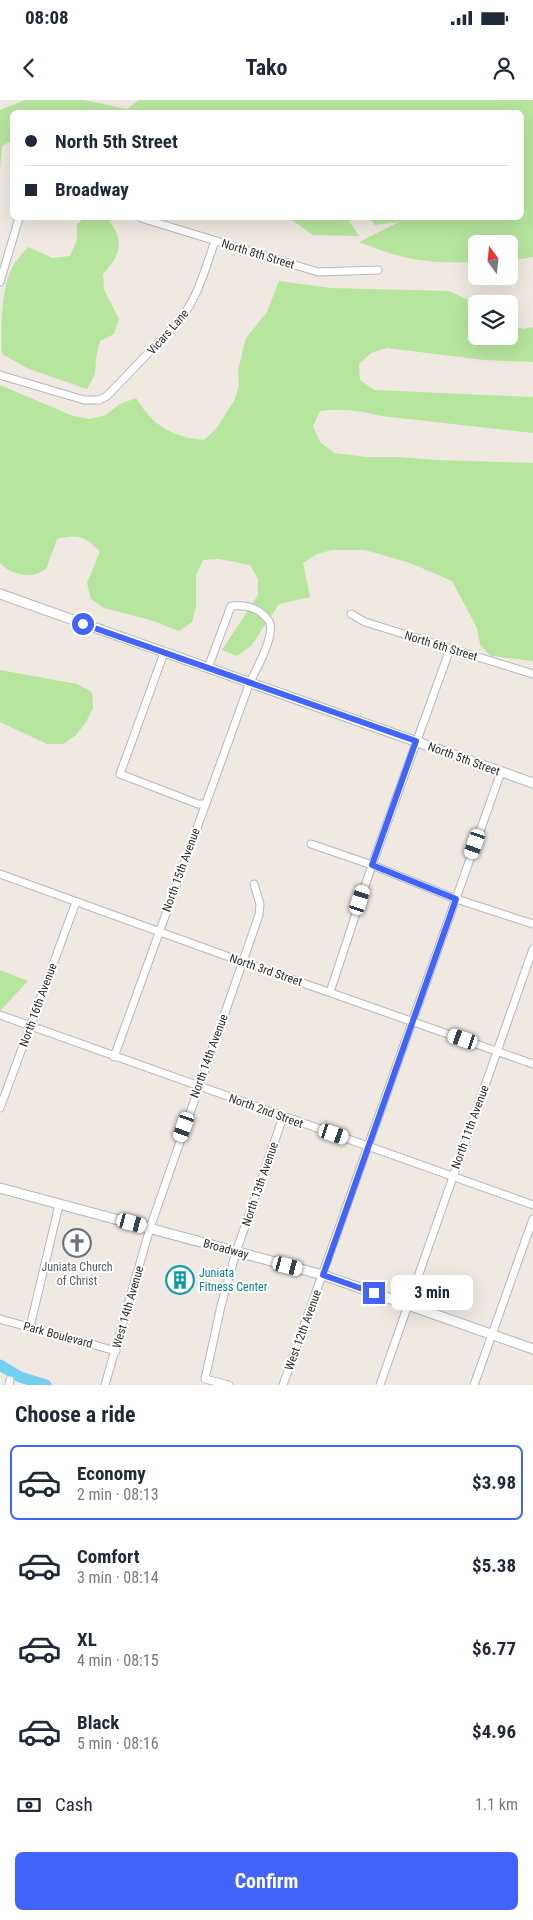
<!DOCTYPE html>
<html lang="en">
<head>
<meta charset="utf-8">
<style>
  body { margin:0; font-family:"Roboto Condensed",sans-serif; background:#f2f2f3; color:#1f2937; height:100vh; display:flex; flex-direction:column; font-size:19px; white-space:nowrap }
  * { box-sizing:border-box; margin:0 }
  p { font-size:16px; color:#747a83 }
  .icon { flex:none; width:28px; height:28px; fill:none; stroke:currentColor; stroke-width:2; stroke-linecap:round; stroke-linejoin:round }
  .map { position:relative; height:1285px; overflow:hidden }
  .details { display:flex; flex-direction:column; background:#fff; flex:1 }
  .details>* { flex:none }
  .guide { position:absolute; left:10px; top:10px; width:514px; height:110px; border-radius:8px; box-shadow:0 5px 20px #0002; display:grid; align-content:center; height:110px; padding:0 15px; background:#fff }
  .needle { width:32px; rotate:345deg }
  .controls { position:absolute; left:468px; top:135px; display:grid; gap:10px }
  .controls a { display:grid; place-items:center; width:50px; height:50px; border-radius:8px; background:#fff; box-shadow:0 5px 20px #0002; font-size:25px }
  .end { position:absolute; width:22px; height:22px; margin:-11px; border:6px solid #4264fb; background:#fff; box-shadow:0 0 0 2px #fff }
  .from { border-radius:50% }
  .bubble { position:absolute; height:35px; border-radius:8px; background:#fff; box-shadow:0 5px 20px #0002; font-size:16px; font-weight:700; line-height:35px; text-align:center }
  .car { position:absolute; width:15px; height:30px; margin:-15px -8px; border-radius:6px; box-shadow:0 0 4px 1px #0007; background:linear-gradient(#fff 24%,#345 0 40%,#fff 0 76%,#345 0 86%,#fff 0) }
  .guide b { display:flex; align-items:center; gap:18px; height:48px; font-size:19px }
  .guide b+b { border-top:1px solid #e0e1e3 }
  .guide i { width:12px; height:12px; background:#1f2937 }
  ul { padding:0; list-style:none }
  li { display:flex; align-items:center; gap:15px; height:75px; margin:0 10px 8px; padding:0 5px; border:2px solid transparent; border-radius:8px }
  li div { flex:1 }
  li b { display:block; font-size:19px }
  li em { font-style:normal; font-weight:700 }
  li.on { border-color:#4264fb }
  li>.icon { width:45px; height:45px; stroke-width:1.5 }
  h2 { padding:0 15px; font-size:22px; line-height:60px }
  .pay { display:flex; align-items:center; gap:12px; height:55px; padding:0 15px; font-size:19px }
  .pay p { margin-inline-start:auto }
  .button { display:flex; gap:10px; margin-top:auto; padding:10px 15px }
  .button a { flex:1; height:58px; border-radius:8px; background:#4264fb; color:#fff; font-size:20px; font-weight:700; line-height:58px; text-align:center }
  .status { display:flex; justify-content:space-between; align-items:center; height:35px; padding:0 25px; background:#fff; direction:ltr }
  .status svg { height:14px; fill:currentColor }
  header { display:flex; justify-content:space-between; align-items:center; height:65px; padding:0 15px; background:#fff; font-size:22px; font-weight:700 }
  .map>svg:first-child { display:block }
  .green { fill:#b6e59e }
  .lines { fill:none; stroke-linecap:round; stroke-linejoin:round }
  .river { stroke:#75cff0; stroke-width:11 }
  .minor-casing { stroke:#b4b7c1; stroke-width:9 }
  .tertiary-casing { stroke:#b4b7c1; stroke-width:11 }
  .minor { stroke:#fff; stroke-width:7 }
  .tertiary { stroke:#fff; stroke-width:9 }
  .route { stroke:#4264fb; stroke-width:6 }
  .labels { text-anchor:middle; stroke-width:4; stroke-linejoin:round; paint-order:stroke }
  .street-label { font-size:12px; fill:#2e2e2e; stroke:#fff }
  .worship-label { font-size:12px; fill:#5b616d; stroke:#fff }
  .culture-label { font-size:12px; fill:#0d838f; stroke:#fff; text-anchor:start }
</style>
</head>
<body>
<div class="status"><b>08:08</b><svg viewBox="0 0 49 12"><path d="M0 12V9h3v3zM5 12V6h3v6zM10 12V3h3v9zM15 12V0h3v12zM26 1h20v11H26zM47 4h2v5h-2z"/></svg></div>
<header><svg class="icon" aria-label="back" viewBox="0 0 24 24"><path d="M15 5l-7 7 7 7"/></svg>Tako<svg class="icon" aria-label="person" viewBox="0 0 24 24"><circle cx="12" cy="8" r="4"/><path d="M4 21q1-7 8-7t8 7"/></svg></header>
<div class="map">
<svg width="533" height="1285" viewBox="0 0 533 1285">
  <rect width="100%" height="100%" fill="#efe9e1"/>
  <g class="green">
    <path d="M 25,0 L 84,0 L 127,9 L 139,0 L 533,0 L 533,157 L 509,161 L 509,144 L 476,144 L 476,162 C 429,164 403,160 359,142 L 399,122 L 375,125 L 369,118 L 521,118 L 521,12 L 12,12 L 12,42 L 7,43 L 2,46 L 0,70 L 0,10 Z"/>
    <path d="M 85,118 L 107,118 C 125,141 122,153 103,174 L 104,190 L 119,219 L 114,234 L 100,241 L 96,258 L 95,274 L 87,289 L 29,269 L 2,254 C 0,236 2,190 10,172 C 14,162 21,155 28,147 L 53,158 L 70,156 L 77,140 L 77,124 Z"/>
    <polygon points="289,118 347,118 359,136 313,135"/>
    <path d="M 279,181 L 331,188 L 449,191 L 477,204 L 476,236 L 509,236 L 509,225 L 523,229 L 533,227 L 533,262 L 484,260 L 387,248 L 371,253 L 359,264 L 360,280 L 374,290 L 533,297 L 533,333 L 382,316 C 362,311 341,308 320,311 L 313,326 L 320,342 L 334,353 L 367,357 L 401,357 L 435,360 L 533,363 L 533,561 L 491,556 L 480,545 L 477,528 L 452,481 L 410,463 L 365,450 L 332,450 L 317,454 L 303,463 L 310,497 L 279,504 L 251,546 L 237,556 L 222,550 L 258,495 L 258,479 L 250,465 L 219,459 L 203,460 L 196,475 L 196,507 L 192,522 L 179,531 L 150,520 L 104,508 L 91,499 L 87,483 L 100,452 C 85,436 78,434 57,439 L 46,469 C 42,471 36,475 31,475 C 21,476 6,471 0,463 L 0,285 L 73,316 L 90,319 L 106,315 L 120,304 L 136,298 C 153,326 172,337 204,340 L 216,329 L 234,301 L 239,286 L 238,270 L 246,238 L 267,212 Z"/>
    <polygon points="0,570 77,584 92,592 93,608 86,622 76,635 63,644 47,644 0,622"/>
    <polygon points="0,870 28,881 0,911"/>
  </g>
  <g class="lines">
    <polyline class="river" points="0,1265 20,1277 46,1285"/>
    <defs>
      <g id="minor">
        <polyline points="141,118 318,172 378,170"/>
        <polyline points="0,182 19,118"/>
        <path d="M 0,275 L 84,300 L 99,300 L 107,296 L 179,221 C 198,198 205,169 215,141"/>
        <polyline points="351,514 365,522 533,574"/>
        <polyline points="164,553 120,674 198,704 205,704"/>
        <polyline points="311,744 372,765 456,799 533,824"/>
        <polyline points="0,774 243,862 533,964"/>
        <polyline points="330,892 372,765 450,549"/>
        <polyline points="0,915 533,1105"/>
        <path d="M 114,957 L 250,582 C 256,570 274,538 270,524 C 269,519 264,515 260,512 C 252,506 241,505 231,506 L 208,568"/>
        <polyline points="0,1008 76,802"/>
        <polyline points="0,1219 116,1251"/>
        <polyline points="30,1227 59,1105"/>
        <polyline points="9,1285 10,1280"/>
        <polyline points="105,1285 150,1128 259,815 260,804 254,784"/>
        <polyline points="229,1285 205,1279 221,1206 236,1152 283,1017"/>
        <polyline points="283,1285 501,672"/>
        <polyline points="380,1285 533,849"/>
        <polyline points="474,1285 533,1119"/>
      </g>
      <g id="tertiary">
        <polyline points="0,494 533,683"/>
        <polyline points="0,1088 323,1175 533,1249"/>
      </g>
    </defs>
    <use href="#minor" class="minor-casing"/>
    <use href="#tertiary" class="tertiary-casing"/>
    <use href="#minor" class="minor"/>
    <use href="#tertiary" class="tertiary"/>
  </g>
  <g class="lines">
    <polyline class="route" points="83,524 416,641 372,765 456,799 323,1175 374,1193"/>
  </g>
  <defs>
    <symbol id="church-ring" viewBox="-11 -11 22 22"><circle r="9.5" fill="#fff" stroke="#6b7280" stroke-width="1.5"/><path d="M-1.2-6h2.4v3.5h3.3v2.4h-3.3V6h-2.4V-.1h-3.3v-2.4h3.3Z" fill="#6b7280"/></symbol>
    <symbol id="building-ring" viewBox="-11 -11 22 22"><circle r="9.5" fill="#fff" stroke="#0f9aa8" stroke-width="1.5"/><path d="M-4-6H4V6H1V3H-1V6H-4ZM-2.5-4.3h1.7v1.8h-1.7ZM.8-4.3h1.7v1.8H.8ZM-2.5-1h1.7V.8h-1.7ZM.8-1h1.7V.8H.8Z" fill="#0f9aa8"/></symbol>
  </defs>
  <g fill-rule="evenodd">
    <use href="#church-ring" x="61" y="1127" width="32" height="32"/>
    <use href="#building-ring" x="164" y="1164" width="32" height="32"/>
  </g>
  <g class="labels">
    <g class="street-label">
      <text transform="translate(258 154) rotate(17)" y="4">North 8th Street</text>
      <text transform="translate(168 232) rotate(-49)" y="4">Vicars Lane</text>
      <text transform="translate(441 546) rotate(17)" y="4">North 6th Street</text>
      <text transform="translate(464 659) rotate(20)" y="4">North 5th Street</text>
      <text transform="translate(181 770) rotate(-70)" y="4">North 15th Avenue</text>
      <text transform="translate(266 870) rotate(19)" y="4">North 3rd Street</text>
      <text transform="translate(38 905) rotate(-70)" y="4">North 16th Avenue</text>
      <text transform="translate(209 956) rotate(-70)" y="4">North 14th Avenue</text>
      <text transform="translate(266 1011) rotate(20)" y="4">North 2nd Street</text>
      <text transform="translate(470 1027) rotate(-70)" y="4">North 11th Avenue</text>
      <text transform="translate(260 1084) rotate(-71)" y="4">North 13th Avenue</text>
      <text transform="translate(226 1149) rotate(15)" y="4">Broadway</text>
      <text transform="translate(128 1207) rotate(-74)" y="4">West 14th Avenue</text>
      <text transform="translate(303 1230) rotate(-70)" y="4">West 12th Avenue</text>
      <text transform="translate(58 1235) rotate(15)" y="4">Park Boulevard</text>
    </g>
    <g class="worship-label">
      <text x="77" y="1171">Juniata Church<tspan x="77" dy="14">of Christ</tspan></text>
    </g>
    <g class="culture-label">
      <text x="199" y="1177">Juniata<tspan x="199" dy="14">Fitness Center</tspan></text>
    </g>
  </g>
</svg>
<div class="controls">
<a><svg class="needle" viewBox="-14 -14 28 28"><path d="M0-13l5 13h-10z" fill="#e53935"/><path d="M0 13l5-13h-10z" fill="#747a83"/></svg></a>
<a><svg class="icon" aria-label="layers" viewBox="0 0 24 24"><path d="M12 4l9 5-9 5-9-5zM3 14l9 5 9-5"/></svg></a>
</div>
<i class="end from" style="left:83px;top:524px"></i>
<i class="end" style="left:374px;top:1193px"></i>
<div class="bubble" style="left:391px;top:1175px;width:82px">3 min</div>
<i class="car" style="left:475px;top:744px;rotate:199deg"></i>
<i class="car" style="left:360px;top:800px;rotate:18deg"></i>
<i class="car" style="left:463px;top:939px;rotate:289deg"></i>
<i class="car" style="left:184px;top:1027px;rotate:199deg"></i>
<i class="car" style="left:334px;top:1034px;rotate:109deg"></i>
<i class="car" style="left:132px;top:1123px;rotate:105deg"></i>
<i class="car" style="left:288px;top:1166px;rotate:105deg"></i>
<div class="guide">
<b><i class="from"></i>North 5th Street</b>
<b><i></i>Broadway</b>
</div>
</div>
<section class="details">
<h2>Choose a ride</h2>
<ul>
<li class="on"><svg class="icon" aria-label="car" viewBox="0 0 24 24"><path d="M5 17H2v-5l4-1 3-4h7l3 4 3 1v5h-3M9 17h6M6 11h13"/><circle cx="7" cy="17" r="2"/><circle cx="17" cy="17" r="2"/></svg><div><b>Economy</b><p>2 min · 08:13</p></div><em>$3.98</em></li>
<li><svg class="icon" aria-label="car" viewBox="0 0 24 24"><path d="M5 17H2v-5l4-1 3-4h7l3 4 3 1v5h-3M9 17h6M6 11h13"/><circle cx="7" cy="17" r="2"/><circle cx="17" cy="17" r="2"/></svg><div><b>Comfort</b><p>3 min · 08:14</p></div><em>$5.38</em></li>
<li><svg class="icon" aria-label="car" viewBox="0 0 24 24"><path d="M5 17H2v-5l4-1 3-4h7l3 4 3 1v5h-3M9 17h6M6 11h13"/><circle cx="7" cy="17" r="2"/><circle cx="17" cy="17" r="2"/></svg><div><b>XL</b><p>4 min · 08:15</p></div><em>$6.77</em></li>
<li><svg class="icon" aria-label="car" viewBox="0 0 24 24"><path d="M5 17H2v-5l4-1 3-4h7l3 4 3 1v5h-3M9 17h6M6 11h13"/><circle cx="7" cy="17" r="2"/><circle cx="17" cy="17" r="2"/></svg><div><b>Black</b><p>5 min · 08:16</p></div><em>$4.96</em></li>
</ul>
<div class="pay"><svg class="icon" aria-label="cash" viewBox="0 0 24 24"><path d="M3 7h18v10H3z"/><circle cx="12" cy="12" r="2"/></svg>Cash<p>1.1 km</p></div>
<div class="button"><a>Confirm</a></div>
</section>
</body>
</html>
